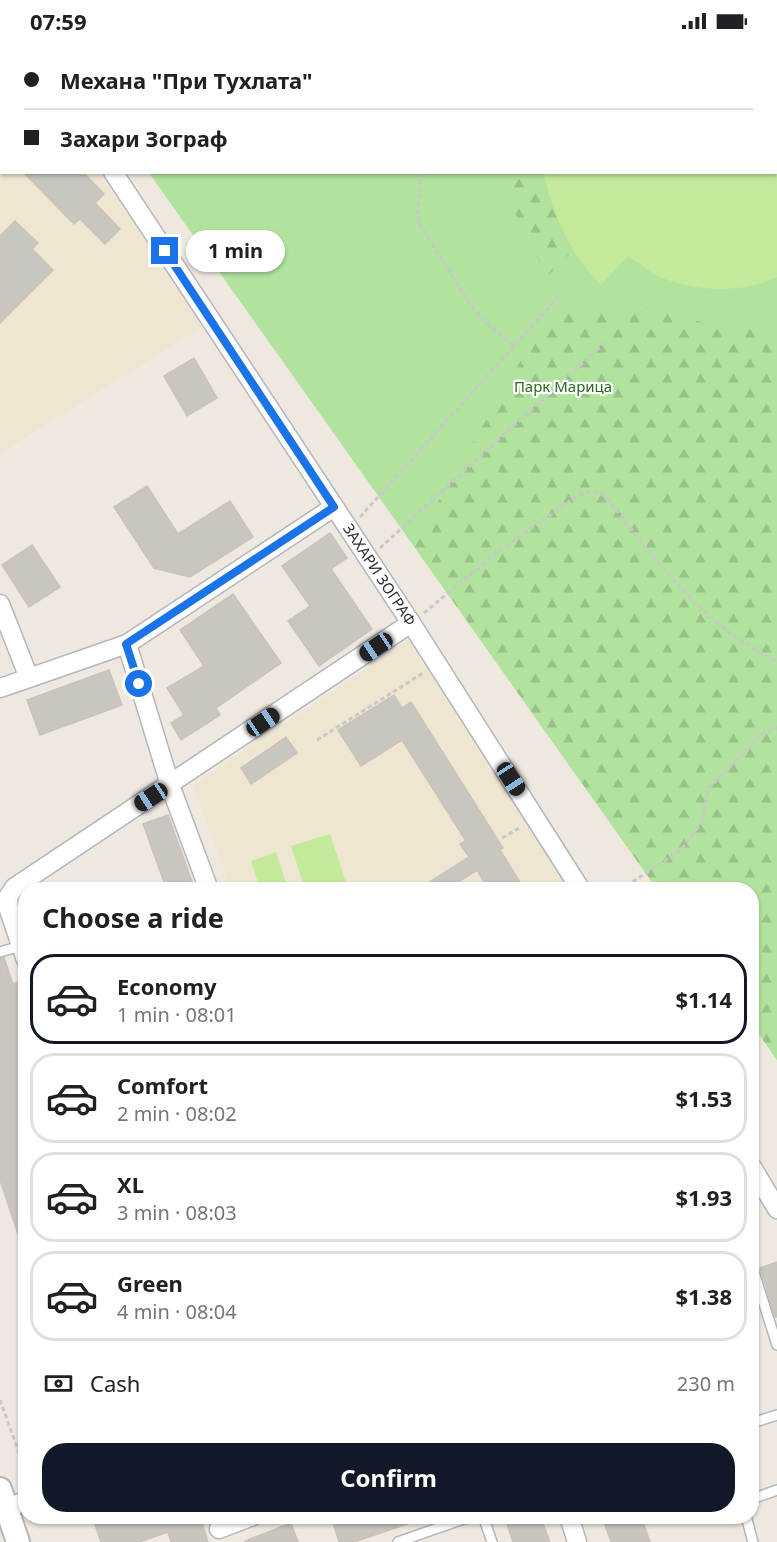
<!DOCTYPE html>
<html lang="en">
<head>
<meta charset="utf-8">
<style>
  body { margin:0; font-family:"Noto Sans",sans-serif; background:#f6f6f6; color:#202124; height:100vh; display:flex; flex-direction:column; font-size:22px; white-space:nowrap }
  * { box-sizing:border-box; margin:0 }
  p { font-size:20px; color:#757577 }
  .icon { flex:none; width:33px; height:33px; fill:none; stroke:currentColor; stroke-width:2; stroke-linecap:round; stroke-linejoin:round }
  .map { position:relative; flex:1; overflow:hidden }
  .drawer { position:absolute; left:18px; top:840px; width:741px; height:642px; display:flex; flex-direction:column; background:#fff; border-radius:24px; box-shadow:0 2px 4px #0004 }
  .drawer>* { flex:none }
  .hud { position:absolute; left:0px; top:0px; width:777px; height:132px; box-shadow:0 2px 4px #0004; display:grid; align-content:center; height:132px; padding:0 24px; background:#fff }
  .end { position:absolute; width:27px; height:27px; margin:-14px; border:8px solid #1a73e8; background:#fff; box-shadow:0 0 0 3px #fff }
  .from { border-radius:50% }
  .bubble { position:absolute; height:42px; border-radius:21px; background:#fff; box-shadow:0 2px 4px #0004; font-size:20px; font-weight:700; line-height:42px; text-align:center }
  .car { position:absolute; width:18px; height:36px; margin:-18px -9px; border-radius:8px; box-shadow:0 0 4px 2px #0007; background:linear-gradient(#222 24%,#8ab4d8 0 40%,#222 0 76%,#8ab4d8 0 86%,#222 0) }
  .hud b { display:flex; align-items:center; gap:21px; height:57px; font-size:22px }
  .hud b+b { border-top:2px solid #e0e0e0 }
  .hud i { width:15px; height:15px; background:#202124 }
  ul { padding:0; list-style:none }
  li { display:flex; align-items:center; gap:18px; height:90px; margin:0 12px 9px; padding:0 12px; border:3px solid #e0e0e0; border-radius:24px }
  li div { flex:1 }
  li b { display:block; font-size:22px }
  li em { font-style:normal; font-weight:700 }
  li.selected { border-color:#111827 }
  li>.icon { width:54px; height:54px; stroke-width:1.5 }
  h2 { padding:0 24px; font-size:27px; line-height:72px }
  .pay { display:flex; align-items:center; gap:15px; height:66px; padding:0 24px; font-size:22px }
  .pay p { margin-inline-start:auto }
  .primary-button { display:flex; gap:12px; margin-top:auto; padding:12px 24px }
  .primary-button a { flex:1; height:69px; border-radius:24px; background:#111827; color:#fff; font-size:24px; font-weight:700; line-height:69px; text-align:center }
  .status { display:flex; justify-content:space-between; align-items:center; height:42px; padding:0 30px; background:#fff; direction:ltr }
  .status svg { height:16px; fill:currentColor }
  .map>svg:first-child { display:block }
  .education { fill:#eee6d0 }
  .green { fill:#b1e29e }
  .forest { fill:url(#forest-firs) }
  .pitch { fill:#c3e99a }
  .building { fill:#c9c5bf; stroke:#c9c4b9; stroke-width:1.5 }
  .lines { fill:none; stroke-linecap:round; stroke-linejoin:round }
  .service-casing { stroke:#b3b5bf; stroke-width:12 }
  .minor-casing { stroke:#b3b5bf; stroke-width:21 }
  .tertiary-casing { stroke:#b3b5bf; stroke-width:26 }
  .path { stroke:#c8c8c8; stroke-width:3; stroke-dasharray:4.5 3; stroke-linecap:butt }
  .service { stroke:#fff; stroke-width:9 }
  .minor { stroke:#fff; stroke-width:18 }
  .tertiary { stroke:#fff; stroke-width:22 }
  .route { stroke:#1a73e8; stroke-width:8 }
  .labels { text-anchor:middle; stroke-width:4.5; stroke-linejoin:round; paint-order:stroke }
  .park-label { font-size:15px; fill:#28691d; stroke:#fff }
  .street-label { font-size:15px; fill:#2c2c2c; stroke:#fff }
</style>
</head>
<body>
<div class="status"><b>07:59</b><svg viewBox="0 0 49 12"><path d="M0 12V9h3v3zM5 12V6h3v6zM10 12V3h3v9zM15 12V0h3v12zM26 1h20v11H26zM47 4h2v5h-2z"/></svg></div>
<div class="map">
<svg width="777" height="1500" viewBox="0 0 777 1500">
  <defs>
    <pattern id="forest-firs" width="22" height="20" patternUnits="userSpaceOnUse" patternTransform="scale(1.5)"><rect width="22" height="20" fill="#b1e29e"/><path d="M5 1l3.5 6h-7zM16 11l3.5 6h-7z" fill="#98c288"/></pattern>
  </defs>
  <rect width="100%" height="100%" fill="#eee8df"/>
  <g class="education">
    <polygon points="0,2 2,3 2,130 97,131 205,283 0,411"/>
    <polygon points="411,597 570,847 231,847 193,743"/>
  </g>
  <polygon class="green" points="57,0 777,0 777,1018 752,982 752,848 657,847 149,131 776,130 776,2 58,2"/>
  <g class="forest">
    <path d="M 502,131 L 544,131 C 548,157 561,184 574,208 L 547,234 L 509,159 Z"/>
    <polygon points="642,264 716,284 777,281 777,1018 752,982 752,848 657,847 413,503 524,313 563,272"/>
  </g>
  <g class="pitch">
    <path d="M 572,0 L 777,0 L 777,235 C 743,253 683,250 651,230 C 643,225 636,219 628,214 L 601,243 C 595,236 588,229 582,221 C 564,197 549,160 544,131 L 776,130 L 776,2 L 571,1 Z"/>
    <polygon points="330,792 348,847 305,847 291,804"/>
    <polygon points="276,810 288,847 260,847 251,819"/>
  </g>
  <g class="building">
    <polygon points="23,130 83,130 104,152 95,161 120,187 105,202 80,177 74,182"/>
    <polygon points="15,179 38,201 32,207 53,228 0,281 0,194"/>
    <polygon points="194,316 217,356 187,374 164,334"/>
    <polygon points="147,444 178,492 230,459 253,495 190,535 154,526 114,465"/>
    <polygon points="330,491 347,516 331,527 372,587 319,624 288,579 310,564 282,524"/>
    <polygon points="32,503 60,545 29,565 2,523"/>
    <polygon points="233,552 281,621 216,666 220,673 181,698 171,681 184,673 167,646 204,624 180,588"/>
    <polygon points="109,628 122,663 40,693 27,658"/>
    <polygon points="394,653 402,666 411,660 503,806 500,808 525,848 489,848 477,828 446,848 417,848 469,815 460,802 466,799 402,698 361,724 338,688"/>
    <polygon points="286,695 297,711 251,742 241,726"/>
    <polygon points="168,773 195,848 167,848 143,782"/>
    <polygon points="4,916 13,942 21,939 26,952 18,955 26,976 26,1206 23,1207 0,1138 0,917"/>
    <polygon points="777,1220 777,1275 775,1275 760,1226"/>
    <polygon points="92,1474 200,1474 208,1500 171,1500 168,1490 139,1500 101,1500"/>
    <polygon points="331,1474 422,1474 422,1477 354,1500 339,1500"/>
    <polygon points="517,1474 540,1474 550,1500 513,1500 506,1479"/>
    <polygon points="602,1474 641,1474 650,1500 611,1500"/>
    <polygon points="291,1481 298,1500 245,1500 245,1499"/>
  </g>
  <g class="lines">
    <defs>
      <g id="service">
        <polyline points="0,910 21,904"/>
        <polyline points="752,1224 777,1303"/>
        <polyline points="752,1381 777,1373"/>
        <polyline points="752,1457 777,1448"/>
        <polyline points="483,1474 492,1500"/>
        <polyline points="746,1474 753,1500"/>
        <polyline points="398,1500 472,1474"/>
      </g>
      <g id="minor">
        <polyline points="27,0 28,2"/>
        <path id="s1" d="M 113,130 L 411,581 L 581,848"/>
        <polyline points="0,562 29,636"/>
        <polyline points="127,602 170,743 209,848"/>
        <polyline points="0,646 127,602 334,465"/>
        <polyline points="26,918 9,868 8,855 15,845 411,581"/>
        <polyline points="752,1125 777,1167"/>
        <polyline points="6,1466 26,1459"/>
        <polyline points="569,1474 577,1500"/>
        <polyline points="219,1487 253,1474"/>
      </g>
      <polyline id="tertiary" points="0,1447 18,1500"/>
    </defs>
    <use href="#service" class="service-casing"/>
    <use href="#minor" class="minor-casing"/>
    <use href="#tertiary" class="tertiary-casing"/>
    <g class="path">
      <polyline points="505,2 507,0"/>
      <polyline points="421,130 418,168 419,181 473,267 487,282 514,304"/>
      <polyline points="360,475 559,254"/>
      <polyline points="380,506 607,299"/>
      <path d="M 424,571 L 496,511 L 579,453 L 592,449 L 605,454 C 644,502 682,556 733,593 C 747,603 763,611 777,620"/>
      <polyline points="317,698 423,631"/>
      <polyline points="502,796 521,785"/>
      <polyline points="620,848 681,808 702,780 708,747 762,692 777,686"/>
      <polyline points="0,1358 26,1430"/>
    </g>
    <use href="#service" class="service"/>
    <use href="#minor" class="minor"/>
    <use href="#tertiary" class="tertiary"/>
  </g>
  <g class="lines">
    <polyline class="route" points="139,642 126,602 334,465 165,209"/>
  </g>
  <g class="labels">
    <g class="park-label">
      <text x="563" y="350">Парк Марица</text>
    </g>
    <g class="street-label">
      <text dy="5" stroke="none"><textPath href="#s1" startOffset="483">ЗАХАРИ ЗОГРАФ</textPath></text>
    </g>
  </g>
</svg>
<i class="end from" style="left:139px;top:642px"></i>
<i class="end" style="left:165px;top:209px"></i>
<div class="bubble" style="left:186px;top:188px;width:99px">1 min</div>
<i class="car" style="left:376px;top:605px;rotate:236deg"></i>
<i class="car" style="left:263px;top:680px;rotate:56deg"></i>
<i class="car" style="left:511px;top:737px;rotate:147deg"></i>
<i class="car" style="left:151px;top:755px;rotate:237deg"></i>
<div class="hud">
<b><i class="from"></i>Механа &quot;При Тухлата&quot;</b>
<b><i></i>Захари Зограф</b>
</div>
<section class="drawer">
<h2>Choose a ride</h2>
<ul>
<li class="selected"><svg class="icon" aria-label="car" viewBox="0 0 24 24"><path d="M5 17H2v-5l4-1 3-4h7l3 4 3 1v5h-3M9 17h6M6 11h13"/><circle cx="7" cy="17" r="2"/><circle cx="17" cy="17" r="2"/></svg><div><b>Economy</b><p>1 min · 08:01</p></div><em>$1.14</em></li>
<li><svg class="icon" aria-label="car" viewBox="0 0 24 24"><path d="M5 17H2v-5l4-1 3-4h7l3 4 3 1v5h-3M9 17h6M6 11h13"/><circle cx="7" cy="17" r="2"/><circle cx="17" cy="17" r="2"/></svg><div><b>Comfort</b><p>2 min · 08:02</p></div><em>$1.53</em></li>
<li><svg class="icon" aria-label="car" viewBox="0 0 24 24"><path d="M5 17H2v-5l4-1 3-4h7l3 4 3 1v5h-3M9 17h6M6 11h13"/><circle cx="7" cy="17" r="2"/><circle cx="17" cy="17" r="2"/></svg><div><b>XL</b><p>3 min · 08:03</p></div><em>$1.93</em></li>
<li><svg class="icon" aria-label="car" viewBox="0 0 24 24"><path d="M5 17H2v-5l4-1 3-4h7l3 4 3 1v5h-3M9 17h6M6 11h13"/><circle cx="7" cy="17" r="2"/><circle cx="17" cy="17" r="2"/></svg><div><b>Green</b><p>4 min · 08:04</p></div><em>$1.38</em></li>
</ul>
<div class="pay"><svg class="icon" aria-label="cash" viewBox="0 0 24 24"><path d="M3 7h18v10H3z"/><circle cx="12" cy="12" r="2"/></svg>Cash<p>230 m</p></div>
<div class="primary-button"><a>Confirm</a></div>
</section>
</div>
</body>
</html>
